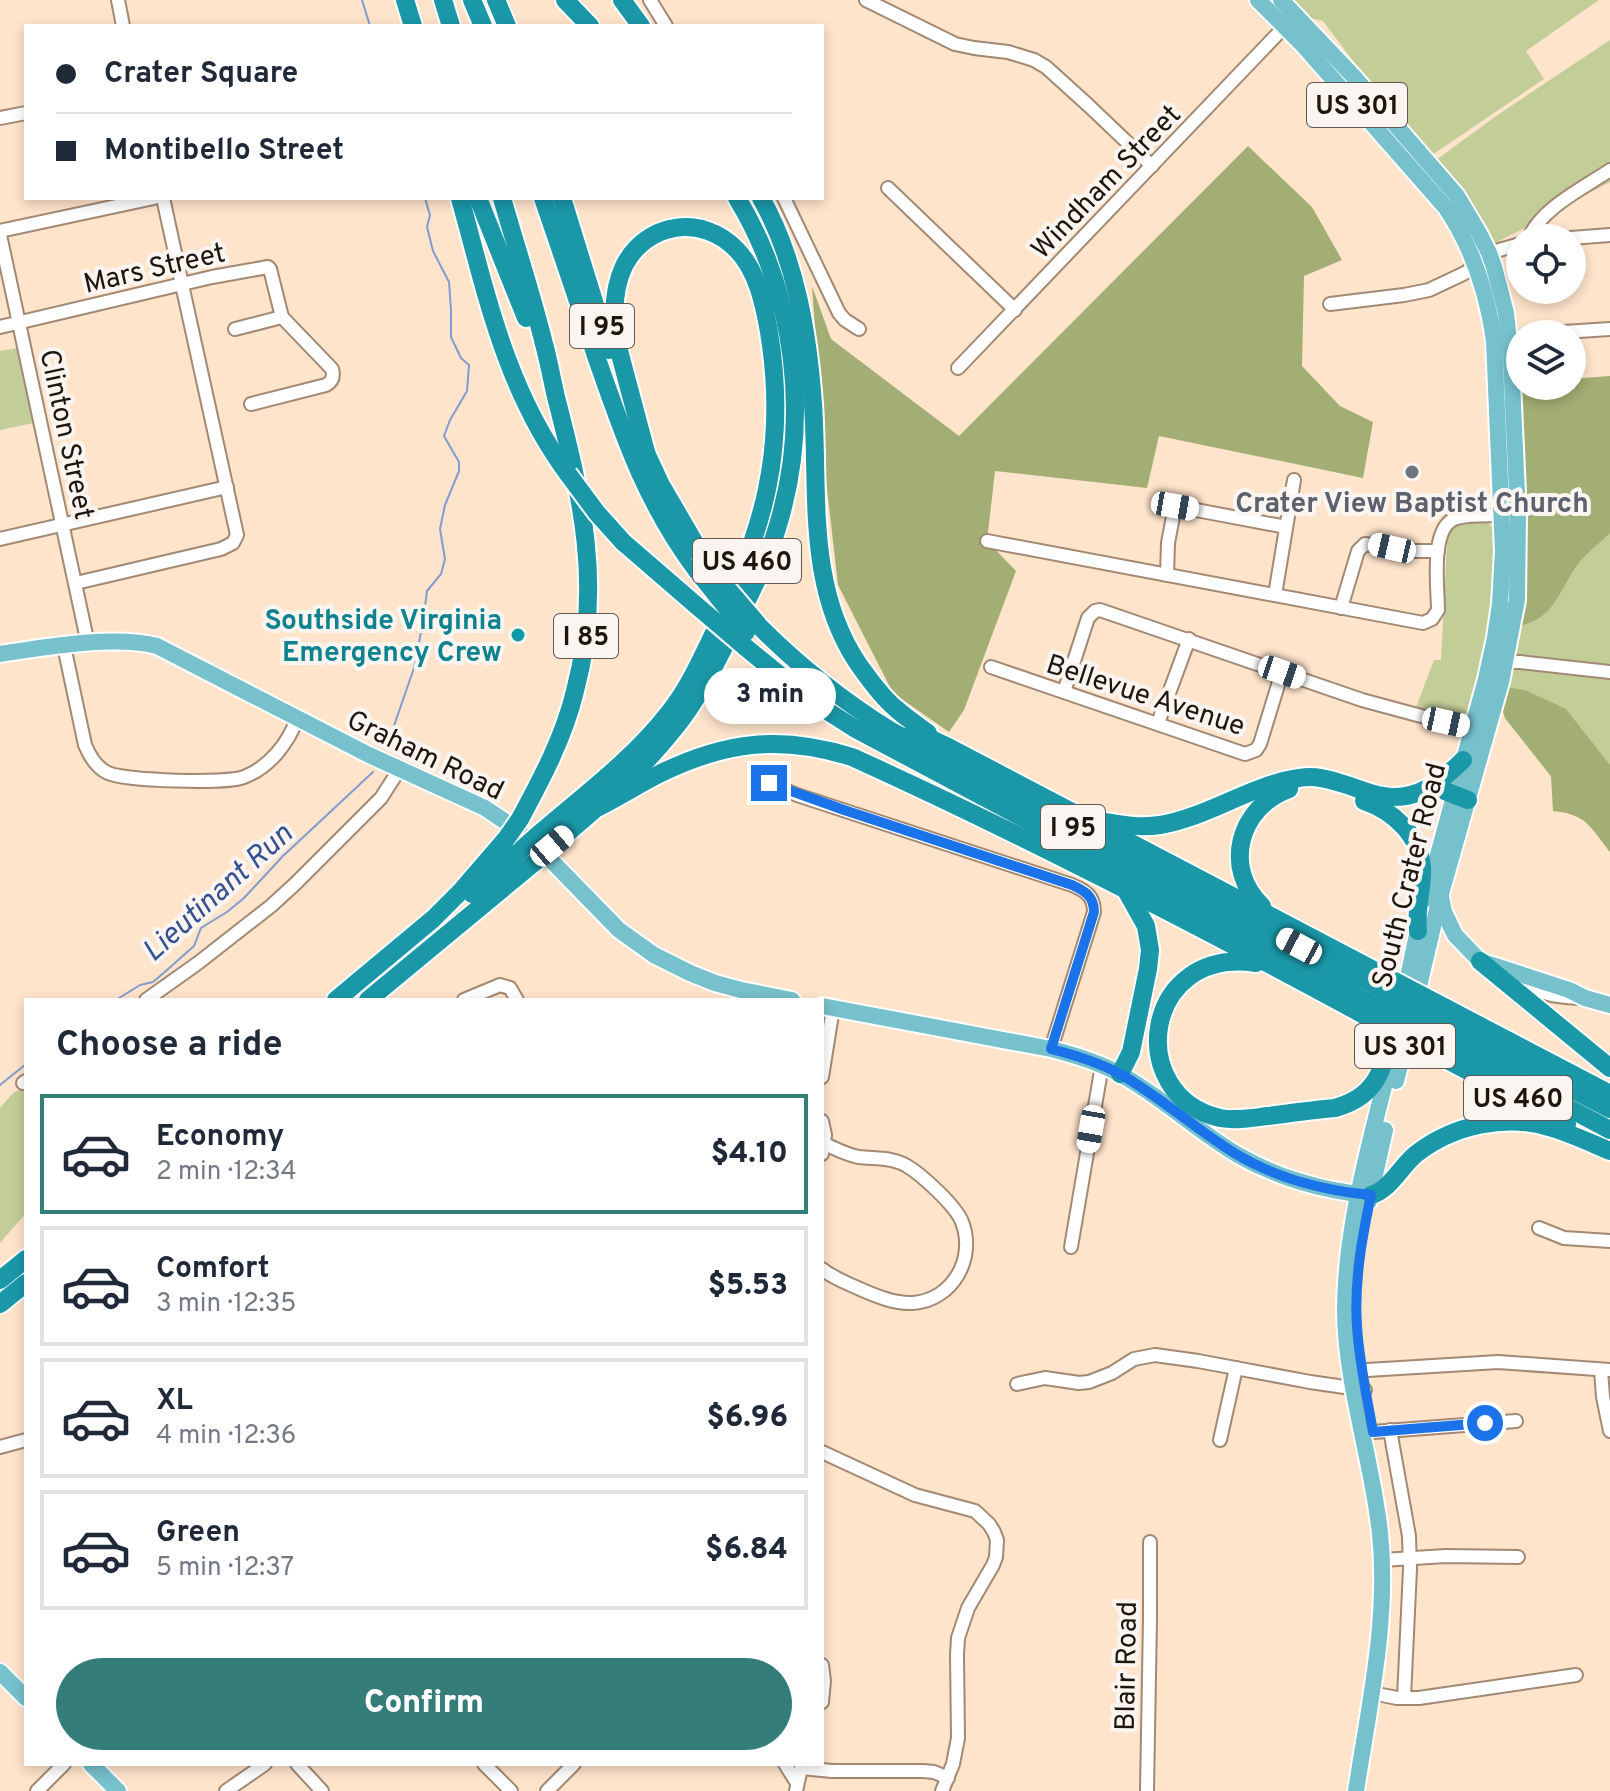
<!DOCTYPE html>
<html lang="en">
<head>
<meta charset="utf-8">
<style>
  body { margin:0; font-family:Overpass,sans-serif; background:#f6f6f7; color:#1f2937; height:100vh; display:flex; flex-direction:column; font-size:30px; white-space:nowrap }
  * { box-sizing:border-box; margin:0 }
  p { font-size:26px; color:#747a83 }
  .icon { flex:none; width:44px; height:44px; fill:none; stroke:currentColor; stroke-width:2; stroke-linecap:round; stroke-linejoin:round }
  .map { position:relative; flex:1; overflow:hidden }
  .sheet { position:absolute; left:24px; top:998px; width:800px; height:768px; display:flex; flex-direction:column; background:#fff; border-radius:0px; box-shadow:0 4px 12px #0003 }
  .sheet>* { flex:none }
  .banner { position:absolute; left:24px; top:24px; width:800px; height:176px; border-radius:0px; box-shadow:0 4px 12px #0003; display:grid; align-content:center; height:176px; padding:0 32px; background:#fff }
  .buttons { position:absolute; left:1506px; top:224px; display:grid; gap:16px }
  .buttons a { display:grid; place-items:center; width:80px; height:80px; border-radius:50%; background:#fff; box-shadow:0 4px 12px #0003; font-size:40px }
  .end { position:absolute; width:36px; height:36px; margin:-18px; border:10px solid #1a73e8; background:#fff; box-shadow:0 0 0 4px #fff }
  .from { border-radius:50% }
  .bubble { position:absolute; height:56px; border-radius:28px; background:#fff; box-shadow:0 4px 12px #0003; font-size:26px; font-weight:800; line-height:56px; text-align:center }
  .car { position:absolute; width:24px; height:48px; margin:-24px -12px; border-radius:10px; box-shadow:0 0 6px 2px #0007; background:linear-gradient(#fff 24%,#345 0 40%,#fff 0 76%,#345 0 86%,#fff 0) }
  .banner b { display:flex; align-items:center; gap:28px; height:76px; font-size:30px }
  .banner b+b { border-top:2px solid #e0e1e3 }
  .banner i { width:20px; height:20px; background:#1f2937 }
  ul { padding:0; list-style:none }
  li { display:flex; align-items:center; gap:24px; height:120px; margin:0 16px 12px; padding:0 16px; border:4px solid #e0e1e3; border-radius:0px }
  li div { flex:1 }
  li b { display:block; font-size:30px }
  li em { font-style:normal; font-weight:800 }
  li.on { border-color:#357d78 }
  li>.icon { width:72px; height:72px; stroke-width:1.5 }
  h2 { padding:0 32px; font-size:36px; line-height:96px }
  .button { display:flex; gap:16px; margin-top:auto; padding:16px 32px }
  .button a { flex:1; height:92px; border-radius:48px; background:#357d78; color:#fff; font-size:32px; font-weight:800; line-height:92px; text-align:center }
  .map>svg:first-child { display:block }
  .green { fill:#c2cd98 }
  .forest { fill:#a2ae73 }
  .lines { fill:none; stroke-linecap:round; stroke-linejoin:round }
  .stream { stroke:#839bcf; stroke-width:2 }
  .minor-casing { stroke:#a28973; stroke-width:16 }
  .major-casing { stroke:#fff; stroke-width:20 }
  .highway-casing { stroke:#fff; stroke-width:22 }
  .minor { stroke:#fff; stroke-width:12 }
  .major { stroke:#76c1cb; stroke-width:16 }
  .highway { stroke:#1a98a8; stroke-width:18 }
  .highway-bridge-casing { stroke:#fff; stroke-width:22; stroke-linecap:butt }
  .highway-bridge { stroke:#1a98a8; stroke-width:18 }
  .route { stroke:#1a73e8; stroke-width:10 }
  .worship-dot { fill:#6b7280; stroke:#fbf5f1; stroke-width:3 }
  .culture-dot { fill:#0f9aa8; stroke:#fbf5f1; stroke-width:3 }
  .labels { text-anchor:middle; stroke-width:8; stroke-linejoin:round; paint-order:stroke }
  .shield { fill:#fbf5f1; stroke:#605851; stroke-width:2 }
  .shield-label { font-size:26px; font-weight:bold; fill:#1e150c }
  .street-label { font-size:28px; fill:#1e150c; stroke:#fbf5f1 }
  .worship-label { font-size:28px; font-weight:bold; fill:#5b616d; stroke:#fbf5f1 }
  .culture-label { font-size:28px; font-weight:bold; fill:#0d838f; stroke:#fbf5f1; text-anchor:end }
  .water-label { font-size:30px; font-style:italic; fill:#355192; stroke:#fbf5f1 }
</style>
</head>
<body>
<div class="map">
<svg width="1610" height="1791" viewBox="0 0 1610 1791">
  <rect width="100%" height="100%" fill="#ffe4cc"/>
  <g class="green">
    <polygon points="1279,0 1599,0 1526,51 1544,79 1432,155 1403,127 1323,21 1296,15"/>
    <polygon points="1610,40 1610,182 1492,245 1456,182 1436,160 1499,114"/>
    <polygon points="17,348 33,423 0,430 0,351"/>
    <path d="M 1610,376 L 1610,852 L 1505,718 C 1509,670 1522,624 1526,577 C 1530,514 1523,449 1520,386 L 1572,386 L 1572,379 Z"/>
    <polygon points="1487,521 1494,529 1493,585 1484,648 1468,712 1460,716 1416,707 1434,660 1441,660 1448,524"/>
    <polygon points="26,1087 26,1213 0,1243 0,1108 13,1093"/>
  </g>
  <g class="forest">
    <polygon points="1248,146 1312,207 1342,260 1304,276 1302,366 1340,406 1373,422 1363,478 1159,436 1147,488 995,471 987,541 1016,571 964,710 949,732 893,693 838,585 826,480 812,286 831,339 959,436"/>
    <path d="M 1610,376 L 1610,533 C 1601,541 1591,550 1582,559 C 1559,586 1559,616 1520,626 L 1526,572 L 1526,517 L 1520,386 L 1572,386 L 1572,379 Z"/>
    <path d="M 1507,687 L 1527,691 L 1566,709 L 1610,765 L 1610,852 C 1591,827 1586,814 1553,811 L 1551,776 L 1505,718 L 1502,709 Z"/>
  </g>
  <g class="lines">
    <g class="stream">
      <polyline points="362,0 370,26"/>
      <polyline points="388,743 414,668 423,622 427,591 441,574 445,559 440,529 445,505 459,471 459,462 444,436 450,420 467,391 469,365 461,358 451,337 451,310 449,282 433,251 427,227 430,215 425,198"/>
      <polyline points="116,1000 140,985 153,982 167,970 194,946 201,928 227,912 244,898 283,856 373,772"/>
      <polyline points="0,1085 26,1064"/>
    </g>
    <defs>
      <g id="minor">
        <polyline points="118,0 123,26"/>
        <polyline points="650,0 666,26"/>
        <polyline points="866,0 955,44 974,48 1008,52 1034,60 1046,67 1088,105 1152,166"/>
        <polyline points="0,118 26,113"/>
        <polyline points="888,188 1015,310"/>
        <polyline points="784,198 839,313 845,320 859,329"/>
        <polyline points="0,231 154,198"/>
        <polyline points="0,235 88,644"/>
        <path d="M 1529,238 C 1540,209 1585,187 1610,170"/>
        <polyline points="1571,238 1610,235"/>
        <polyline points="1330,304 1404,295 1429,290 1465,273 1476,265 1489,253 1520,244"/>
        <polyline points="0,327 212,277 268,267 270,269 282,317"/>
        <path d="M 235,329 L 282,317 L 332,369 C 334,376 333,381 326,385 L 251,404"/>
        <polyline points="1533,334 1610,329"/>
        <polyline points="958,368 1288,23"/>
        <polyline points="0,539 227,487"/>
        <path d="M 987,541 L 1423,623 L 1432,619 L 1438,610 C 1438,588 1429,525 1457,518 C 1472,514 1491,516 1507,515"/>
        <polyline points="1167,575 1168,543 1175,506 1286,527"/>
        <polyline points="76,583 221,549 233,543 237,535 163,198"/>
        <polyline points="1275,595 1294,480"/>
        <polyline points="1341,608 1358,551 1365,544 1413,551 1438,551"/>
        <path d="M 64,646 L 85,745 C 90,757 97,768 108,773 C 126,781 227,784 244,777 C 270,767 288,743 297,719"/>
        <polyline points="1498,662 1520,662 1610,672"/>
        <polyline points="991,667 1245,754 1256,750 1260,744 1282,672"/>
        <polyline points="1064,692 1088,618 1095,611 1100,610 1362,700 1421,716 1481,729"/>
        <polyline points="1158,723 1189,639"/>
        <path d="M 769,783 L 797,795 L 1072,885 C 1086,891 1094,896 1094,912 L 1051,1049"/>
        <path d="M 1527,977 C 1533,996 1562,997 1580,998"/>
        <polyline points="146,1000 198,963 271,906 295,884 381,798 399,770"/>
        <polyline points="464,1000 500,985 510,988 517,1000"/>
        <polyline points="822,1077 833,1008"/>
        <polyline points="23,1083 26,1081"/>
        <polyline points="822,1121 825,1135 822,1154"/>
        <polyline points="1539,1228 1564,1238 1610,1241"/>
        <polyline points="1071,1247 1102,1065"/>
        <path d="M 822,1269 C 833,1278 847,1283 860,1289 C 876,1296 895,1304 913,1303 C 953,1300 976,1258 962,1222 C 956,1206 922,1175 907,1166 C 893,1157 875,1159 859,1157 C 847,1155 836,1149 825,1144"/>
        <polyline points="1601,1370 1603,1397 1610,1431"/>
        <polyline points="1351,1371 1498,1362 1610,1370"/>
        <polyline points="1017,1384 1045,1378 1079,1383 1089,1382 1112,1373 1134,1359 1155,1355 1198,1361 1310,1382 1365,1390"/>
        <polyline points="1390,1430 1409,1536 1410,1569 1404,1698"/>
        <polyline points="1373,1432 1516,1421"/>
        <polyline points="1220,1440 1236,1368"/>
        <polyline points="0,1447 26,1440"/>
        <polyline points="822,1452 915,1495 975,1511 989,1524 994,1532 997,1540 996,1557 993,1565 968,1608 958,1638 957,1655 958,1738 953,1764 942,1791"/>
        <polyline points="1382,1560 1446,1556 1518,1557"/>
        <polyline points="822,1665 824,1681 822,1702"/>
        <polyline points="1382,1695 1397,1698 1419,1698 1576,1675"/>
        <polyline points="297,1764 322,1791"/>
        <polyline points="484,1764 511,1791"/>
        <polyline points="785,1764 797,1783"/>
        <polyline points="801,1768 832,1771 923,1771 934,1772 948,1778"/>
        <polyline points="37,1791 64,1764"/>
        <polyline points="226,1791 265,1764"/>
        <polyline points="547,1791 574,1764"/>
        <polyline points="796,1791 802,1764"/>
        <polyline points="1147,1791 1150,1618 1150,1542"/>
      </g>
      <g id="major">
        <path d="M 1258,0 L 1303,45 L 1446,208 C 1473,248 1487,292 1494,340 L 1503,551 L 1500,604 L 1495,638 L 1486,679 L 1426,899"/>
        <polyline points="1281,0 1354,77 1457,196 1479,233 1489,253 1494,267 1506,313 1511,360 1518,515 1517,600 1501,682 1440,897 1415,1003"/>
        <path d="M 0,654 C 44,647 115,635 157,646 L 369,755 L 485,808 L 507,823 L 539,848 L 619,930 L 654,955 L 690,973 L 715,983 L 741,990 L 792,1000"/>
        <polyline points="1441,897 1444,912 1455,935 1480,961 1569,990 1585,998 1610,1005"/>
        <polyline points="1404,996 1420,921"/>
        <path d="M 822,1006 L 1051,1049 C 1075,1055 1098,1062 1120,1074 C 1162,1097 1197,1131 1238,1155 C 1276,1177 1323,1191 1368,1195"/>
        <polyline points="1396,1081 1409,1029"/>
        <polyline points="1369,1201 1385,1130"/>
        <polyline points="0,1672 26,1698"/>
        <polyline points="91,1764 118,1791"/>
        <path d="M 1356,1791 C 1369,1706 1389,1619 1380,1533 C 1372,1459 1346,1386 1345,1312 C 1345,1227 1370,1144 1390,1062"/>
      </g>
      <g id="highway">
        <polyline points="405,0 413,26"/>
        <polyline points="443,0 451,26"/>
        <polyline points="472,0 483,26"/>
        <polyline points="496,0 507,26"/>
        <polyline points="565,0 590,26"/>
        <polyline points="622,0 641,26"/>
        <path d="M 460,198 C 487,296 506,390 568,474"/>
        <polyline points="478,198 526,318"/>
        <path d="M 502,198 C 516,247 532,295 544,344 C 549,362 552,380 556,397 C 582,498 603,587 575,691 C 564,737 542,778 520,819"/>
        <path d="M 543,198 C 561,251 579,303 596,356 C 623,434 647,505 698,572"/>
        <polyline points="562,198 609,350"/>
        <path d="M 761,198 C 796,260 808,334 813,404 C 819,494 806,587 859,665 C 870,680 880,695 894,707 C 905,717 917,725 928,733"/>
        <polyline points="641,442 661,485 700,552"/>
        <polyline points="623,542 697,606"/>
        <path d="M 760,627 C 800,667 843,701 891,731 L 1378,987"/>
        <polyline points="744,646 810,700 854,728 1370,1003"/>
        <polyline points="914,731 950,748 1383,975"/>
        <polyline points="1432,786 1468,800"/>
        <path d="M 1364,801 C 1393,811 1420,835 1422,868 C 1423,890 1415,908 1418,931"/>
        <path d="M 599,807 C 619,797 639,784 659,774 C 726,741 781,735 852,757 C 1026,836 1196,924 1364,1015"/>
        <path d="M 1105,822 C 1124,825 1141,828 1160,825 C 1208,817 1251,785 1299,778 C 1316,775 1331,780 1347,785 C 1359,789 1371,794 1383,796 C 1416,802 1441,782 1463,760"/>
        <path d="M 539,834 C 583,796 632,760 668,714 C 687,691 700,662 713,635 C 764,532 788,447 769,332 C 764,303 757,270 736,249 C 702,214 646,222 624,266 C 613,289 613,318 617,343 L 646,452"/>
        <path d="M 552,846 C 595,810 639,773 674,729 C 700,697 717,661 735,625 C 751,592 768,560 778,525 C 811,417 795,294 737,198"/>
        <polyline points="472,894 522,849"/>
        <path d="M 1262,906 C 1222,868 1239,807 1289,789"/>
        <polyline points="1480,961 1610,1068"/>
        <path d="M 1256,963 C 1142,946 1124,1096 1220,1118 C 1236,1121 1252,1118 1268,1116 C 1291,1113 1313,1110 1335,1108 C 1356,1102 1371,1092 1380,1072 C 1386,1057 1382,1056 1395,1043"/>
        <polyline points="336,1000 433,919 462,890 506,839"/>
        <polyline points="368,1000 536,861"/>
        <polyline points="1444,1007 1610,1094"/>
        <polyline points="1437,1019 1610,1109"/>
        <polyline points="1431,1035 1610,1130"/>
        <polyline points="1425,1048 1567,1124"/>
        <polyline points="1120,1074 1131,1052 1148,969 1150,950 1146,926 1127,892"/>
        <path d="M 1371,1195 C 1390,1190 1401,1166 1416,1154 C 1453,1125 1507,1113 1552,1128 C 1572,1134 1591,1143 1610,1151"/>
        <polyline points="0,1280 26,1259"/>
        <polyline points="0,1304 26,1283"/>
      </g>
    </defs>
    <use href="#minor" class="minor-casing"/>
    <use href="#major" class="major-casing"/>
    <use href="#highway" class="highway-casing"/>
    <use href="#minor" class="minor"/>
    <use href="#major" class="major"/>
    <use href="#highway" class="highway"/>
    <defs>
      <g id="highway-bridge">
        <polyline points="568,474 597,513 623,542"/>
        <polyline points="700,552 725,586 760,627"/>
        <polyline points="698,572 746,632"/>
        <polyline points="697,606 744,646"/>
        <polyline points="506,839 520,819"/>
        <polyline points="522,849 539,834"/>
        <polyline points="536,861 552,846"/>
        <polyline points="1383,975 1444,1007"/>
        <polyline points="1378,987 1437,1019"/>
        <polyline points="1370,1003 1431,1035"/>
        <polyline points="1364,1015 1425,1048"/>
      </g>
    </defs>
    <use href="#highway-bridge" class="highway-bridge-casing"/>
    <use href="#highway-bridge" class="highway-bridge"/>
  </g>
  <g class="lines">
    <path class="route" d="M 769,783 L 844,810 L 1072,885 C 1085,891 1094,896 1094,912 L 1051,1049 C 1075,1055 1098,1062 1120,1074 C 1161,1097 1196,1130 1236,1154 C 1276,1178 1325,1191 1371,1195 C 1362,1238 1354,1281 1357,1326 C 1359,1361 1367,1397 1373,1432 L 1485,1423"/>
  </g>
  <circle class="worship-dot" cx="1412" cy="472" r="8"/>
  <circle class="culture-dot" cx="518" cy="635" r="8"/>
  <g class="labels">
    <g class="shield">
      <rect x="1307" y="83" width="100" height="44" rx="6"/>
      <rect x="570" y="304" width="64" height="44" rx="6"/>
      <rect x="693" y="539" width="108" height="44" rx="6"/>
      <rect x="554" y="614" width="64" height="44" rx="6"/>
      <rect x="1041" y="805" width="64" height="44" rx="6"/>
      <rect x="1355" y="1024" width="100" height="44" rx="6"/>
      <rect x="1464" y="1076" width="108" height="44" rx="6"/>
    </g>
    <g class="shield-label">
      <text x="1357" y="114">US 301</text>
      <text x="602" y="335">I 95</text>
      <text x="747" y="570">US 460</text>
      <text x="586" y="645">I 85</text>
      <text x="1073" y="836">I 95</text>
      <text x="1405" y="1055">US 301</text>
      <text x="1518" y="1107">US 460</text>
    </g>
    <g class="street-label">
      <text transform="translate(1105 181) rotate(-46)" y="10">Windham Street</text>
      <text transform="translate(154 267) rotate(-13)" y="10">Mars Street</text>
      <text transform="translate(68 434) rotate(78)" y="10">Clinton Street</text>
      <text transform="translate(1146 694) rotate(18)" y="10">Bellevue Avenue</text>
      <text transform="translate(426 754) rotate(26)" y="10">Graham Road</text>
      <text transform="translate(1408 875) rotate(-76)" y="10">South Crater Road</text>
      <text transform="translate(1125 1666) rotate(-89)" y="10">Blair Road</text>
    </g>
    <g class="worship-label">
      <text x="1412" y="512">Crater View Baptist Church</text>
    </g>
    <g class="culture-label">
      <text x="502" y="629">Southside Virginia<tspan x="502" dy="32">Emergency Crew</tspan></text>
    </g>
    <g class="water-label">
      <text transform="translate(217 892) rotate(-42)" y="10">Lieutinant Run</text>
    </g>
  </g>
</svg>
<div class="buttons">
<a><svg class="icon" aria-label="locate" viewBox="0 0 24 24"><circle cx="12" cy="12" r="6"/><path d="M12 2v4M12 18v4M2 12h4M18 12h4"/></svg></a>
<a><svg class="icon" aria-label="layers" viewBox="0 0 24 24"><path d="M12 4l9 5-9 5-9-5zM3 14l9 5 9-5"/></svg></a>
</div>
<i class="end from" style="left:1485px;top:1423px"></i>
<i class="end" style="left:769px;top:783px"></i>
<div class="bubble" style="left:704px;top:668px;width:132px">3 min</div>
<i class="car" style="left:1175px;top:506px;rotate:100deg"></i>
<i class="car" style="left:1392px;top:548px;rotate:283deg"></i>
<i class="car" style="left:1282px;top:672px;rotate:109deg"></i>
<i class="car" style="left:1446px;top:722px;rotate:102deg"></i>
<i class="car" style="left:552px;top:846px;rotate:50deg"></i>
<i class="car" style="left:1299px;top:946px;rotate:298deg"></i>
<i class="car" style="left:1091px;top:1129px;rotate:190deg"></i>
<div class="banner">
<b><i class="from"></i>Crater Square</b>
<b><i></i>Montibello Street</b>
</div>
<section class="sheet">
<h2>Choose a ride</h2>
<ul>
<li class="on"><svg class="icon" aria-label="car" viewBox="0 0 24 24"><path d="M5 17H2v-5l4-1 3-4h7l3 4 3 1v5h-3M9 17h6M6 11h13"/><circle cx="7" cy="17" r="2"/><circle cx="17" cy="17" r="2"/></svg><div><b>Economy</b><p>2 min · 12:34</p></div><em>$4.10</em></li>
<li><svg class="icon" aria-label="car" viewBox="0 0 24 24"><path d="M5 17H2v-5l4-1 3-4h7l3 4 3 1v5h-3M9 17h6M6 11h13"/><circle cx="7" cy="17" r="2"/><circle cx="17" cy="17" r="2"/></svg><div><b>Comfort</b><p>3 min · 12:35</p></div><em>$5.53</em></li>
<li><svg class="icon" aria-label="car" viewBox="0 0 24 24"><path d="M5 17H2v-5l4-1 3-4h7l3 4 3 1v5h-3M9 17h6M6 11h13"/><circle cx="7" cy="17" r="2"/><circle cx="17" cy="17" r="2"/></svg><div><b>XL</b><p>4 min · 12:36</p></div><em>$6.96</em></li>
<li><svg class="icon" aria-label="car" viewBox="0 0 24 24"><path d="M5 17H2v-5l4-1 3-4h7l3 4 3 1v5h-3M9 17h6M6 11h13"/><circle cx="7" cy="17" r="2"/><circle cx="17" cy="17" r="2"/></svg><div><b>Green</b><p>5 min · 12:37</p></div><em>$6.84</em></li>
</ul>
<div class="button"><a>Confirm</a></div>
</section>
</div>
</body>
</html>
